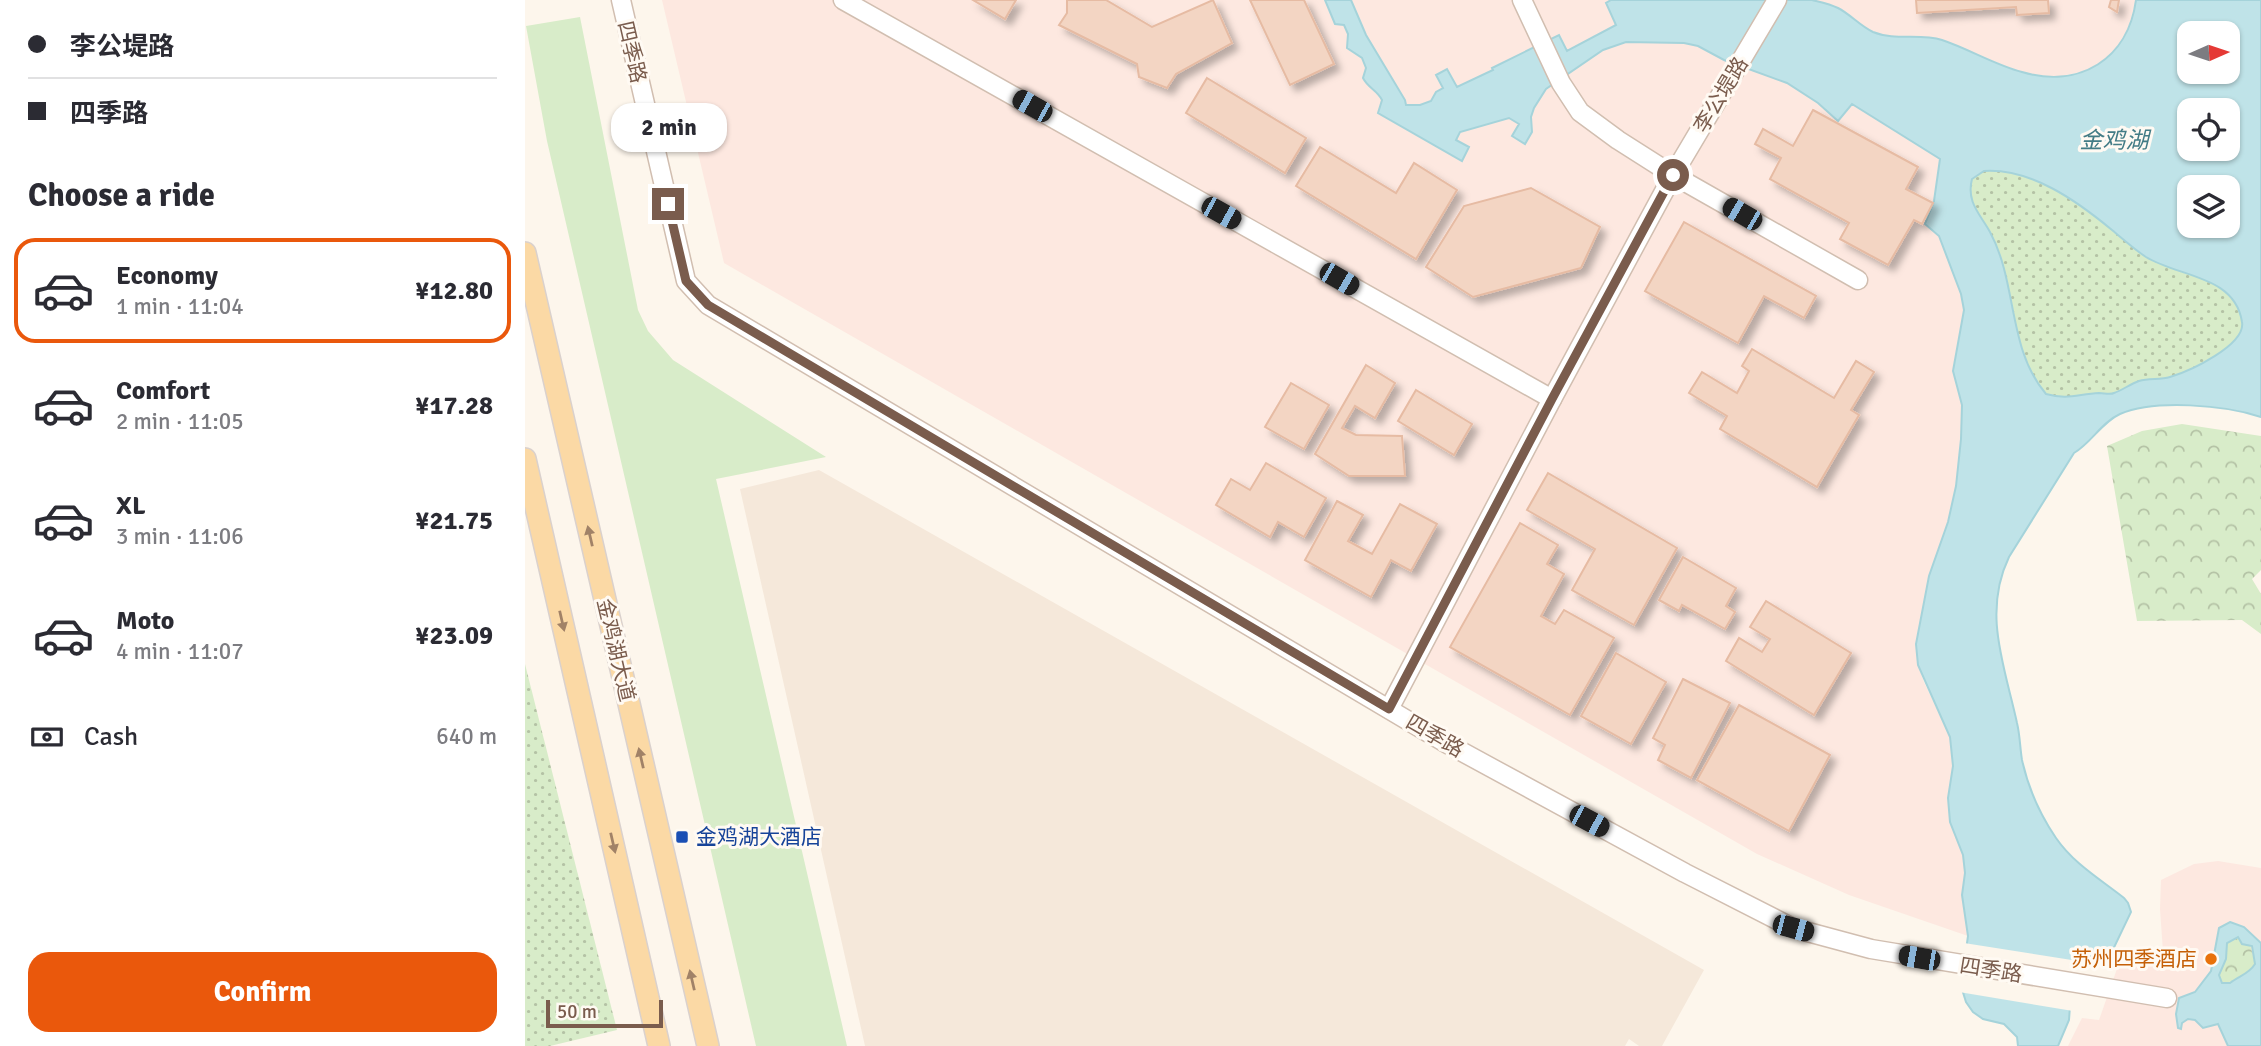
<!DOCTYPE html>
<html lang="en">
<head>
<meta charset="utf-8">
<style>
  body { margin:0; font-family:Signika,"Noto Sans SC",sans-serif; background:#f2f2f3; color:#2b2b33; height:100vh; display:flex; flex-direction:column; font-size:26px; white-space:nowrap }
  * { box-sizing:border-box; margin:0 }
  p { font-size:23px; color:#7c7c81 }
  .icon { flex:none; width:38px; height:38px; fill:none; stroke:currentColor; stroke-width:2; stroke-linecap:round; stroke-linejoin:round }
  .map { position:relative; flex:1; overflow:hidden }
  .details { display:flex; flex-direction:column; background:#fff; width:525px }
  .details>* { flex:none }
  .top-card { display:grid; align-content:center; height:154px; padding:0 28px; background:#fff }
  .needle { width:46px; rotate:87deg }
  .fabs { position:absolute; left:1652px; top:21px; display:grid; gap:14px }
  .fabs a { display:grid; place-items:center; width:63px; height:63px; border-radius:14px; background:#fff; box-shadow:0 2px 5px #0004; font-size:35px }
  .scale { position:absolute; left:21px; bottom:18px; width:117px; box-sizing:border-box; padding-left:7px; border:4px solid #7a5c4d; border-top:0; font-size:19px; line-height:24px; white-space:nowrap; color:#7a5c4d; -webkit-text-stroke:5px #fffaf3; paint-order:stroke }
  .end { position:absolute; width:32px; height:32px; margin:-16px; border:9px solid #7a5c4d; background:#fff; box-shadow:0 0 0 4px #fff }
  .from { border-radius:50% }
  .bubble { position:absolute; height:49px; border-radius:21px; background:#fff; box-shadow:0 2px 5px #0004; font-size:23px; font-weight:800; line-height:49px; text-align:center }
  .car { position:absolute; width:21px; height:42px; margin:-21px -10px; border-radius:9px; box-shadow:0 0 5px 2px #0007; background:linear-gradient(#222 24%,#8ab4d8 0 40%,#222 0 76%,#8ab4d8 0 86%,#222 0) }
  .top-card b { display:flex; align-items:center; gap:24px; height:66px; font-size:26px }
  .top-card b+b { border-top:2px solid #e1e1e2 }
  .top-card i { width:18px; height:18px; background:#2b2b33 }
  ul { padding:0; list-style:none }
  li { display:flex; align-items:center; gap:21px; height:105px; margin:0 14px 10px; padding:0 14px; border:4px solid transparent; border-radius:21px }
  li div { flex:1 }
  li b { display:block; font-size:26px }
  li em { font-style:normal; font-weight:800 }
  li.selected { border-color:#ea580c }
  li>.icon { width:63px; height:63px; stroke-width:1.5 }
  h2 { padding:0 28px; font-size:32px; line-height:84px }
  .pay { display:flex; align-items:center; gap:18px; height:77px; padding:0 28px; font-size:26px }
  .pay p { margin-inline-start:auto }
  .primary-button { display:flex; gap:14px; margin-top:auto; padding:14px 28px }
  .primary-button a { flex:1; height:80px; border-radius:21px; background:#ea580c; color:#fff; font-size:28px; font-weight:800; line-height:80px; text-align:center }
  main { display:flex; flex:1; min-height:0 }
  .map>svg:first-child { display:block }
  .residential { fill:#f5e8da }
  .commercial { fill:#fde8e0 }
  .grass { fill:url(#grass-dots) }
  .forest { fill:url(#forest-crowns) }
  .green { fill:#d8ecc9 }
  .water { fill:#bfe3e8; stroke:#a5d3da; stroke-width:2; fill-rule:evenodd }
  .pier { fill:#fdf6ec }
  .building { fill:#f3d5c3; stroke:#e6bba3; stroke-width:2; filter:url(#shadow) }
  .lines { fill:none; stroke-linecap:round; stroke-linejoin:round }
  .minor-casing { stroke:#d1beb0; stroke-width:21 }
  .major-casing { stroke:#dad1cd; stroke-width:24 }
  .minor { stroke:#fff; stroke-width:18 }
  .major { stroke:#fbd9a5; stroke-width:21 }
  .oneway { fill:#a18267 }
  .route { stroke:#7a5c4d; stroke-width:9 }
  .transit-dot { fill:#1a4fb4; stroke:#fffaf3; stroke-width:2.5 }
  .food-dot { fill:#e8710a; stroke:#fffaf3; stroke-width:2.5 }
  .labels { text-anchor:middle; stroke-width:6; stroke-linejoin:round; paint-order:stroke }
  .street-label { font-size:21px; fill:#7a5c4d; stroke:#fffaf3 }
  .transit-label { font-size:21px; fill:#164399; stroke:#fffaf3; text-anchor:start }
  .food-label { font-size:21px; fill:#c56008; stroke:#fffaf3; text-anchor:end }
  .water-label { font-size:23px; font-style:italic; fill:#437c86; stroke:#fffaf3 }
</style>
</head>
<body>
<main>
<section class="details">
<div class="top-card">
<b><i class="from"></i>李公堤路</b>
<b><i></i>四季路</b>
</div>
<h2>Choose a ride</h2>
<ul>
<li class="selected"><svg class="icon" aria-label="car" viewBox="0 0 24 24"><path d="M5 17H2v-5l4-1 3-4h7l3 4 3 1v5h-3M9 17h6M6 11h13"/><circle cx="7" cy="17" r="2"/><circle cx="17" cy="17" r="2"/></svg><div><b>Economy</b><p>1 min · 11:04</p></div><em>¥12.80</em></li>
<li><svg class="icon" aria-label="car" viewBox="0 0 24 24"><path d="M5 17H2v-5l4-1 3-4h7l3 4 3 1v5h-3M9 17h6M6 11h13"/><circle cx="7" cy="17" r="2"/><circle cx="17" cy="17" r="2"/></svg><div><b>Comfort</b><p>2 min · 11:05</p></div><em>¥17.28</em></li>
<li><svg class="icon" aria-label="car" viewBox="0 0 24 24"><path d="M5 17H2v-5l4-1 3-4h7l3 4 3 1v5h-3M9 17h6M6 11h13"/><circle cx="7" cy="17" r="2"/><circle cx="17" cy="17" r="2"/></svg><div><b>XL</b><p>3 min · 11:06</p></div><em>¥21.75</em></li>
<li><svg class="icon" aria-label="car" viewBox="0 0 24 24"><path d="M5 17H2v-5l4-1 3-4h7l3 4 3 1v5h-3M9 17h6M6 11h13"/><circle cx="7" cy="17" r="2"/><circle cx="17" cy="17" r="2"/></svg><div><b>Moto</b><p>4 min · 11:07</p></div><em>¥23.09</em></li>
</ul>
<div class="pay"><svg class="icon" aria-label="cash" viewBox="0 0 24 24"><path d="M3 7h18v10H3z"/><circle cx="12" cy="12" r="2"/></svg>Cash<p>640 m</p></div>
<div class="primary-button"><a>Confirm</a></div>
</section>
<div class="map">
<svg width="1736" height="1046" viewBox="0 0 1736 1046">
  <defs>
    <pattern id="grass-dots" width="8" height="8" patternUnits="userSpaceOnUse" patternTransform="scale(1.75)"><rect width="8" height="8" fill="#d8ecc9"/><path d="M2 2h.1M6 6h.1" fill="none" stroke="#b4c2a5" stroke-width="1.8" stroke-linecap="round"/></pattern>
    <pattern id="forest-crowns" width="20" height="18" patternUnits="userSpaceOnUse" patternTransform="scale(1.75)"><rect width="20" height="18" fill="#d8ecc9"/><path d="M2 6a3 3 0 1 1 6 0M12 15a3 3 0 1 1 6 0" fill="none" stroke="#b4c2a5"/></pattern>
    <filter id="shadow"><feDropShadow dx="6" dy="6" stdDeviation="3.5" flood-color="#0004"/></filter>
  </defs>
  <rect width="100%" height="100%" fill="#fdf6ec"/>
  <polygon class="residential" points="294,470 1179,970 1137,1046 1114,1046 1104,1039 1100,1046 340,1046 215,489"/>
  <g class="commercial">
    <polygon points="137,0 1086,0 1082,3 1101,42 1159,43 1173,46 1262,83 1293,103 1313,120 1327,104 1415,159 1409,201 1400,224 1414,236 1436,294 1439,310 1436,332 1430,355 1431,385 1437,405 1436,439 1431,486 1423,522 1404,576 1391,644 1393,665 1399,682 1425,737 1428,766 1423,798 1425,822 1438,855 1440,873 1437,895 1443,936 1324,895 1232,854 199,263"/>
    <polygon points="1287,0 1611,0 1602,34 1582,59 1561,71 1531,77 1498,73 1416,40 1359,36 1343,29 1313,8"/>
    <polygon points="1693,861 1736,868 1736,1046 1543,1046 1557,1018 1574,1020 1593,966 1632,965 1638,952 1635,909 1636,880 1669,864"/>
  </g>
  <g class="grass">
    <path d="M 1459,171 C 1506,168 1550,201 1586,229 C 1598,238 1610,251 1624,258 C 1646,270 1689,277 1705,295 C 1711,300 1718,316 1718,324 C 1718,347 1663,372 1644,377 C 1634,380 1623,379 1613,382 C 1604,385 1597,391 1589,393 C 1584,395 1578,393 1573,393 C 1552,395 1542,400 1521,394 C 1482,348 1493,284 1465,232 C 1455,214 1441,202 1447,179 Z"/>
    <polygon points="0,664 92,1030 25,1046 0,1046"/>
  </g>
  <g class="forest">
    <polygon points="1657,424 1736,436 1736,570 1727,579 1736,594 1736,634 1717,620 1612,621 1582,446 1617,431"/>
    <path d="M 1710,937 L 1715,937 L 1718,944 L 1725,944 L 1730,964 C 1725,972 1706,984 1697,983 L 1694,975 L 1701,959 L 1702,943 Z"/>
  </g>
  <polygon class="green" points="55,17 113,310 123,331 148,360 301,457 191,479 322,1046 231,1046 22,141 1,26"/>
  <g class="water">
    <path d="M 800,0 L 826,0 L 841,35 L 880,100 L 881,105 L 895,105 L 906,101 L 911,92 L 918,88 L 911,75 L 922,69 L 932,87 L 968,70 L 967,68 L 1034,35 L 1042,51 L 1091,25 L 1081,3 L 1086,0 L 1287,0 C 1295,2 1305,4 1313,8 C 1325,14 1335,26 1348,32 C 1370,41 1396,33 1417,40 C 1444,49 1470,65 1497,72 C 1555,89 1603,59 1611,0 L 1736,0 L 1736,417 C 1700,405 1630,399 1595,414 C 1577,422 1566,443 1549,453 L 1484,557 C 1457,613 1480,667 1492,723 C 1495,735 1495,748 1497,760 C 1503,787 1516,816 1531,838 C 1549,864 1575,879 1599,898 L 1603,903 L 1606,912 L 1583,960 C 1569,961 1560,949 1548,962 L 1544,1020 L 1533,1046 L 1493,1046 L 1492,1037 L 1479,1024 L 1458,1019 L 1448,1012 L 1441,1002 L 1436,986 L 1443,936 L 1437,895 L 1440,873 L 1438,855 L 1425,822 L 1423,798 L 1428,766 L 1425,737 L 1393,665 L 1391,644 L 1404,576 L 1423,522 L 1431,486 L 1436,439 L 1437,405 L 1428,371 L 1439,310 L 1436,294 L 1414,236 L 1400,224 L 1409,201 L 1415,159 L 1327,104 L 1313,121 L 1293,103 L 1262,83 L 1199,60 L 1173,46 L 1159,43 L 1101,42 L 1078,50 L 1021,89 L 1009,108 L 1006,117 L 1007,132 L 1000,144 L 987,136 L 994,124 L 984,118 L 935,132 L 931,140 L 944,147 L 937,161 L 853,113 L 857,100 C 852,90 843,88 838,78 L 841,68 L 837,58 L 822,48 L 823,34 L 819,25 L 810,24 ZM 1664,33 L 1703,33 L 1703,72 L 1664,72 ZM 1664,110 L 1703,110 L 1703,149 L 1664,149 ZM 1459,171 C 1506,168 1552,201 1587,230 C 1598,239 1609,249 1621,257 C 1653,277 1710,275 1717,322 C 1721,345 1665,371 1645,377 C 1635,380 1624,378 1614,381 C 1605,384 1598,390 1589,393 C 1585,395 1579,393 1574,393 C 1553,394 1543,400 1521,394 C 1482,348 1493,284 1465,232 C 1455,214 1441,202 1447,179 ZM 1664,187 L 1703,187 L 1703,226 L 1664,226 Z"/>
    <path d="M 1705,922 L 1719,927 L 1736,943 L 1736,1046 L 1703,1046 L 1693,1024 L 1678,1028 L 1670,1020 L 1663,1019 L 1657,1023 L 1656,1029 L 1653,1028 L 1651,1014 L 1654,998 L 1670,992 L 1686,971 L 1694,928 ZM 1713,937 L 1717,944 L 1727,946 L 1730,964 C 1724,974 1714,976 1705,983 L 1697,983 L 1694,975 L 1701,959 L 1702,943 Z"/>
  </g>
  <polygon class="pier" points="1439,943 1553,961 1548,975 1548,1011 1434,992 1433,986"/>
  <g class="building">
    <polygon points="448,0 491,0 480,19"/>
    <polygon points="542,0 581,0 627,27 688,0 707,43 651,74 642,88 614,77 612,64 534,25 542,13"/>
    <polygon points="725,0 779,0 809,64 765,85"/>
    <polygon points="1391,0 1523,0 1524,13 1492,15 1491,7 1392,13"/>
    <polygon points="1586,0 1594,0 1592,12 1584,7"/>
    <polygon points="682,78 781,138 760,173 661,113"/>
    <polygon points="1288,110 1393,167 1381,189 1408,203 1397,224 1389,220 1363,265 1315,239 1324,223 1245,179 1256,158 1230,144 1238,129 1268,146"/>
    <polygon points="795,147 871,193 889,163 932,190 891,259 771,186"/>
    <polygon points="1006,188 1075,227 1056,268 948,297 901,267 939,206"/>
    <polygon points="1159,222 1291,296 1279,318 1239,296 1213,343 1120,291"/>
    <polygon points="1227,349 1309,398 1331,361 1349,372 1326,410 1334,415 1292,487 1195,429 1202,416 1164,393 1177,372 1212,393 1224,371 1217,366"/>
    <polygon points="841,365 870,383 850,418 830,406 817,428 831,435 877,436 880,476 824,476 790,454"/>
    <polygon points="766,383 804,405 779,449 740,427"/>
    <polygon points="891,390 947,424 929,455 873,421"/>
    <polygon points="741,463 801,498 779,537 753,522 745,537 691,505 706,479 725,490"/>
    <polygon points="1023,473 1152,548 1109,625 1047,590 1070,549 1002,510"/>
    <polygon points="812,501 838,515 823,541 847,554 875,504 912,524 886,571 866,560 846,597 780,560"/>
    <polygon points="995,523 1033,545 1022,564 1039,574 1016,616 1030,624 1039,610 1089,638 1045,715 925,647"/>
    <polygon points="1158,557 1211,588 1201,606 1210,612 1200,629 1157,605 1154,611 1134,600"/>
    <polygon points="1241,601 1326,653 1289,715 1201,661 1214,638 1237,652 1245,639 1225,627"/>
    <polygon points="1091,653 1141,682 1106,744 1056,716"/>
    <polygon points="1158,679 1205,703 1166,778 1133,760 1140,745 1128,738"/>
    <polygon points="1214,705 1305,755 1264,831 1172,780"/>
  </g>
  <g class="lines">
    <defs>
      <g id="minor">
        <polyline points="96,0 161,281 183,305 919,742 1160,873 1268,928 1346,949 1642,998"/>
        <polyline points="318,0 1027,399"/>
        <polyline points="997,0 1036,83 1055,112 1093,140 1148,175 1333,280"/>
        <polyline points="864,709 1027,399 1148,175 1252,0"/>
      </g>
      <g id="major">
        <polyline points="0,253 183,1046"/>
        <polyline points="0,459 134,1046"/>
      </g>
    </defs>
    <use href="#minor" class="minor-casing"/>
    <use href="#major" class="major-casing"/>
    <use href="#minor" class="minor"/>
    <use href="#major" class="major"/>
  </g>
  <defs><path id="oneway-solid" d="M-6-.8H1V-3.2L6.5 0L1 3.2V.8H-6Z" transform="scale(1.75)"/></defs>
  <g class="oneway">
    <use href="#oneway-solid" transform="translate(65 536) rotate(-103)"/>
    <use href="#oneway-solid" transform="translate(37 621) rotate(77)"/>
    <use href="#oneway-solid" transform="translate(116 758) rotate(-103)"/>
    <use href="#oneway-solid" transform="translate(88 843) rotate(77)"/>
    <use href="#oneway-solid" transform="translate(167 980) rotate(-103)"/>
  </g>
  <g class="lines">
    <polyline class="route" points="143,204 161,281 183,305 864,709 1027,399 1148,175"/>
  </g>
  <rect class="transit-dot" x="150" y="830" width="14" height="14" rx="3.5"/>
  <circle class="food-dot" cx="1686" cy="959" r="7"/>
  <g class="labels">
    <g class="street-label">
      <text transform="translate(107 52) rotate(77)" y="7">四季路</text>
      <text transform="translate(1196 95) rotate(-59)" y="7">李公堤路</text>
      <text transform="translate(91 650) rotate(77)" y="7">金鸡湖大道</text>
      <text transform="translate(910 736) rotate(30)" y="7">四季路</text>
      <text transform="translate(1466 970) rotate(9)" y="7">四季路</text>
    </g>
    <g class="transit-label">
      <text x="171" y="844">金鸡湖大酒店</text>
    </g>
    <g class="food-label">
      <text x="1672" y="966">苏州四季酒店</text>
    </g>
    <g class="water-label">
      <text x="1589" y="148">金鸡湖</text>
    </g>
  </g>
</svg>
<div class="fabs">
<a><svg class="needle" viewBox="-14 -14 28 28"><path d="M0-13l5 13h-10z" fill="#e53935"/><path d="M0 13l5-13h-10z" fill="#7c7c81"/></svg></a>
<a><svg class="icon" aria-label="locate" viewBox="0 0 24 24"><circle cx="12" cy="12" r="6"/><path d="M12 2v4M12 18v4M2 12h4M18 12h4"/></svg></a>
<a><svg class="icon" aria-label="layers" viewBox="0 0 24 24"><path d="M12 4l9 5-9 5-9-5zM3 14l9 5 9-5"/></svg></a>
</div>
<div class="scale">50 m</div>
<i class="end from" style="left:1148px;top:175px"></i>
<i class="end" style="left:143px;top:204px"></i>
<div class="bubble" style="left:86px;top:103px;width:116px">2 min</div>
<i class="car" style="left:507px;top:106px;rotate:299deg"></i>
<i class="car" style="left:696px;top:213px;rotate:119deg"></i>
<i class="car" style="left:1217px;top:214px;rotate:300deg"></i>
<i class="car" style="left:814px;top:279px;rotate:120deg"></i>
<i class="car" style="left:1064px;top:821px;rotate:118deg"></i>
<i class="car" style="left:1268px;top:928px;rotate:105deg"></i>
<i class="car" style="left:1394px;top:958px;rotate:280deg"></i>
</div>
</main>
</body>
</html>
